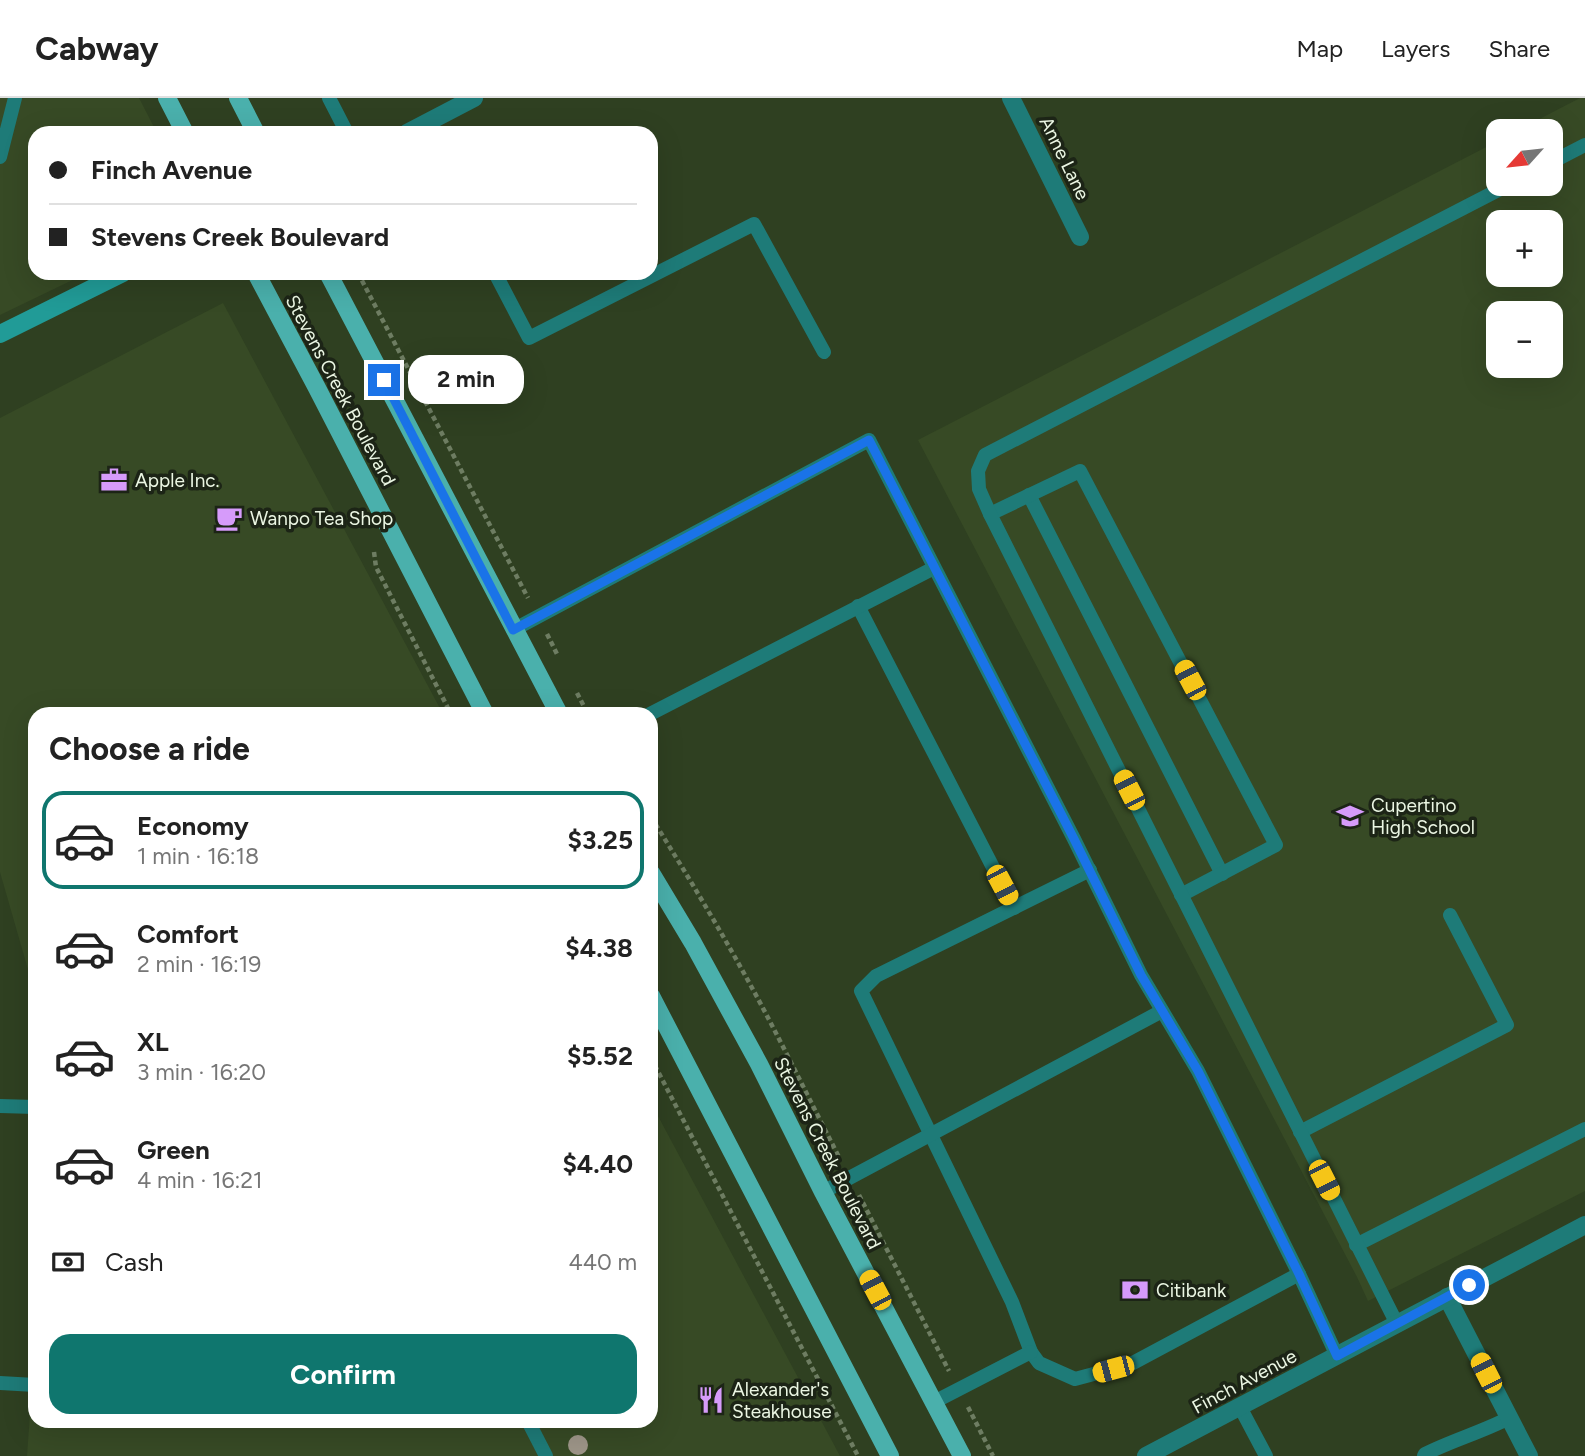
<!DOCTYPE html>
<html lang="en">
<head>
<meta charset="utf-8">
<style>
  body { margin:0; font-family:Figtree,sans-serif; background:#f6f6f6; color:#222; height:100vh; display:flex; flex-direction:column; font-size:26px; white-space:nowrap }
  * { box-sizing:border-box; margin:0 }
  p { font-size:23px; color:#767676 }
  .icon { flex:none; width:38px; height:38px; fill:none; stroke:currentColor; stroke-width:2; stroke-linecap:round; stroke-linejoin:round }
  .map { position:relative; flex:1; overflow:hidden }
  .drawer { position:absolute; left:28px; top:609px; width:630px; height:721px; display:flex; flex-direction:column; background:#fff; border-radius:21px; box-shadow:0 7px 28px #0002 }
  .drawer>* { flex:none }
  .top-card { position:absolute; left:28px; top:28px; width:630px; height:154px; border-radius:21px; box-shadow:0 7px 28px #0002; display:grid; align-content:center; height:154px; padding:0 21px; background:#fff }
  .needle { width:46px; rotate:243deg }
  .fabs { position:absolute; left:1486px; top:21px; display:grid; gap:14px }
  .fabs a { display:grid; place-items:center; width:77px; height:77px; border-radius:14px; background:#fff; box-shadow:0 7px 28px #0002; font-size:35px }
  .end { position:absolute; width:32px; height:32px; margin:-16px; border:9px solid #1a73e8; background:#fff; box-shadow:0 0 0 4px #fff }
  .from { border-radius:50% }
  .bubble { position:absolute; height:49px; border-radius:21px; background:#fff; box-shadow:0 7px 28px #0002; font-size:23px; font-weight:700; line-height:49px; text-align:center }
  .car { position:absolute; width:21px; height:42px; margin:-21px -10px; border-radius:9px; box-shadow:0 0 5px 2px #0007; background:linear-gradient(#f5c518 24%,#345 0 40%,#f5c518 0 76%,#345 0 86%,#f5c518 0) }
  .top-card b { display:flex; align-items:center; gap:24px; height:66px; font-size:26px }
  .top-card b+b { border-top:2px solid #e0e0e0 }
  .top-card i { width:18px; height:18px; background:#222 }
  ul { padding:0; list-style:none }
  li { display:flex; align-items:center; gap:21px; height:98px; margin:0 14px 10px; padding:0 7px; border:4px solid transparent; border-radius:21px }
  li div { flex:1 }
  li b { display:block; font-size:26px }
  li em { font-style:normal; font-weight:700 }
  li.selected { border-color:#0f766e }
  li>.icon { width:63px; height:63px; stroke-width:1.5 }
  h2 { padding:0 21px; font-size:32px; line-height:84px }
  .pay { display:flex; align-items:center; gap:18px; height:77px; padding:0 21px; font-size:26px }
  .pay p { margin-inline-start:auto }
  .button { display:flex; gap:14px; margin-top:auto; padding:14px 21px }
  .button a { flex:1; height:80px; border-radius:21px; background:#0f766e; color:#fff; font-size:28px; font-weight:700; line-height:80px; text-align:center }
  header { display:flex; align-items:center; gap:42px; box-sizing:border-box; height:98px; padding:0 35px; background:#fff; border-bottom:2px solid #e0e0e0 }
  header strong { font-size:33px }
  nav { display:flex; gap:38px; margin-inline-start:auto; font-size:24px }
  .map>svg:first-child { display:block }
  .built { fill:#374a25; fill-rule:evenodd }
  .lines { fill:none; stroke-linecap:round; stroke-linejoin:round }
  .path { stroke:#6e7d62; stroke-width:4.5; stroke-dasharray:5 3.5; stroke-linecap:butt }
  .service { stroke:#1e7b78; stroke-width:14 }
  .minor { stroke:#1e7b78; stroke-width:18 }
  .tertiary { stroke:#1e7b78; stroke-width:18 }
  .secondary { stroke:#219b97; stroke-width:18 }
  .primary { stroke:#4ab0ac; stroke-width:18 }
  .tree { fill:#9d9588 }
  .route { stroke:#1a73e8; stroke-width:9 }
  .labels { text-anchor:middle; stroke-width:7; stroke-linejoin:round; paint-order:stroke }
  .street-label { font-size:19px; fill:#ebf6e3; stroke:#1c2416 }
  .poi-label { font-size:19px; fill:#ebf6e3; stroke:#1c2416; text-anchor:start }
</style>
</head>
<body>
<header>
<strong>Cabway</strong>
<nav><a>Map</a><a>Layers</a><a>Share</a></nav>
</header>
<div class="map">
<svg width="1585" height="1358" viewBox="0 0 1585 1358">
  <rect width="100%" height="100%" fill="#2f4021"/>
  <g class="built">
    <polygon points="0,0 139,0 157,35 35,35 35,175 87,175 0,217"/>
    <path d="M 1580,0 L 1585,0 L 1585,1093 L 1368,1203 L 1357,1179 L 918,342 L 1498,43 L 1498,86 L 1550,86 L 1550,33 L 1516,33 ZM 1498,124 L 1550,124 L 1550,177 L 1498,177 ZM 1498,215 L 1550,215 L 1550,268 L 1498,268 Z"/>
    <polygon points="223,205 443,616 35,616 35,896 0,774 0,320"/>
    <polygon points="651,1005 840,1358 27,1358 35,1244 35,1323 651,1323"/>
  </g>
  <g class="lines">
    <g class="path">
      <polyline points="358,175 528,500"/>
      <polyline points="374,454 376,469 451,616"/>
      <polyline points="547,536 557,556"/>
      <polyline points="577,595 588,616"/>
      <path d="M 651,719 C 688,778 724,838 757,899 C 786,953 812,1007 840,1061"/>
      <polyline points="651,960 858,1358"/>
      <polyline points="859,1097 949,1273"/>
      <polyline points="968,1309 993,1358"/>
    </g>
    <g class="service">
      <polyline points="329,0 347,35"/>
      <polyline points="0,59 15,0"/>
      <polyline points="1550,65 1585,47"/>
      <polyline points="495,175 529,240 754,126 824,254"/>
      <polyline points="1029,397 1222,776"/>
      <polyline points="990,416 1080,373 1276,747 1181,797"/>
      <polyline points="858,508 1014,810"/>
      <polyline points="513,532 869,342 1074,741 1141,877 1198,973 1299,1176 1337,1258"/>
      <polyline points="650,616 934,470"/>
      <polyline points="1090,772 876,878 861,893 1012,1204 1031,1254 1039,1265 1075,1281 1131,1266 1299,1176"/>
      <polyline points="0,1008 35,1009"/>
      <polyline points="1300,1034 1507,927 1450,817"/>
      <polyline points="823,1094 1162,913"/>
      <polyline points="1356,1147 1585,1031"/>
      <polyline points="1397,1226 990,416 979,391 978,373 985,357 1510,86"/>
      <polyline points="0,1285 35,1287"/>
      <polyline points="934,1304 1031,1254"/>
      <polyline points="1240,1309 1266,1358"/>
      <polyline points="528,1323 546,1358"/>
      <path d="M 1424,1358 L 1425,1356 C 1453,1342 1482,1334 1509,1320"/>
    </g>
    <g class="minor">
      <polyline points="1011,0 1080,139"/>
      <polyline points="1447,1199 1529,1358"/>
    </g>
    <g class="tertiary">
      <polyline points="407,35 474,0"/>
      <polyline points="1146,1358 1585,1127"/>
    </g>
    <polyline class="secondary" points="0,236 123,175"/>
    <g class="primary">
      <polyline points="167,0 185,35"/>
      <polyline points="238,0 256,35"/>
      <polyline points="256,175 317,290 485,616"/>
      <polyline points="328,175 559,616"/>
      <polyline points="651,775 693,845 759,966 823,1094 962,1358"/>
      <polyline points="651,898 890,1358"/>
    </g>
  </g>
  <circle class="tree" cx="578" cy="1347" r="10"/>
  <g class="lines">
    <polyline class="route" points="384,282 513,532 869,342 1074,741 1141,877 1198,973 1299,1176 1337,1258 1469,1187"/>
  </g>
  <defs>
    <symbol id="office-bare" viewBox="-9 -9 18 18"><path d="M-6-3h4V-5.5h4V-3h4V5H-6ZM-1-4.5V-3h2v-1.5ZM-6 0V1H6V0Z" fill="#d69bfa" stroke="#1c2416" stroke-width="2.5" paint-order="stroke"/></symbol>
    <symbol id="cafe-bare" viewBox="-9 -9 18 18"><path d="M-5.5-4.5H6V0H3Q3 3.5 0 3.5H-2.5Q-5.5 3.5-5.5 0ZM3-3.2v2h1.7v-2ZM-6 4.5H4V6H-6Z" fill="#d69bfa" stroke="#1c2416" stroke-width="2.5" paint-order="stroke"/></symbol>
    <symbol id="school-bare" viewBox="-9 -9 18 18"><path d="M0-5L7-2L0 1L-7-2ZM-4 1L0 2.5L4 1V4Q0 6-4 4Z" fill="#d69bfa" stroke="#1c2416" stroke-width="2.5" paint-order="stroke"/></symbol>
    <symbol id="bank-bare" viewBox="-9 -9 18 18"><path d="M-6-4H6V4H-6ZM0-2.3a2.3 2.3 0 1 0 0 4.6a2.3 2.3 0 1 0 0-4.6Z" fill="#d69bfa" stroke="#1c2416" stroke-width="2.5" paint-order="stroke"/></symbol>
    <symbol id="restaurant-bare" viewBox="-9 -9 18 18"><path d="M-5-6h1v4h1v-4h1v4h1v-4h1v5L-1.5 .5V6h-2V.5L-5-1ZM5-6V6H3V1.5H1.5Q1.5-4 5-6Z" fill="#d69bfa" stroke="#1c2416" stroke-width="2.5" paint-order="stroke"/></symbol>
  </defs>
  <g fill-rule="evenodd">
    <use href="#office-bare" x="95" y="363" width="38" height="38"/>
    <use href="#cafe-bare" x="210" y="401" width="38" height="38"/>
    <use href="#school-bare" x="1331" y="699" width="38" height="38"/>
    <use href="#bank-bare" x="1116" y="1173" width="38" height="38"/>
    <use href="#restaurant-bare" x="692" y="1283" width="38" height="38"/>
  </g>
  <g class="labels">
    <g class="street-label">
      <text transform="translate(1065 60) rotate(64)" y="7">Anne Lane</text>
      <text transform="translate(341 292) rotate(62)" y="7">Stevens Creek Boulevard</text>
      <text transform="translate(828 1055) rotate(63)" y="7">Stevens Creek Boulevard</text>
      <text transform="translate(1244 1283) rotate(-28)" y="7">Finch Avenue</text>
    </g>
    <g class="poi-label">
      <text x="135" y="389">Apple Inc.</text>
      <text x="250" y="427">Wanpo Tea Shop</text>
      <text x="1371" y="714">Cupertino<tspan x="1371" dy="22">High School</tspan></text>
      <text x="1156" y="1199">Citibank</text>
      <text x="732" y="1298">Alexander's<tspan x="732" dy="22">Steakhouse</tspan></text>
    </g>
  </g>
</svg>
<div class="fabs">
<a><svg class="needle" viewBox="-14 -14 28 28"><path d="M0-13l5 13h-10z" fill="#e53935"/><path d="M0 13l5-13h-10z" fill="#767676"/></svg></a>
<a>+</a>
<a>−</a>
</div>
<i class="end from" style="left:1469px;top:1187px"></i>
<i class="end" style="left:384px;top:282px"></i>
<div class="bubble" style="left:408px;top:257px;width:116px">2 min</div>
<i class="car" style="left:1190px;top:582px;rotate:332deg"></i>
<i class="car" style="left:1129px;top:692px;rotate:333deg"></i>
<i class="car" style="left:1002px;top:787px;rotate:152deg"></i>
<i class="car" style="left:1324px;top:1082px;rotate:153deg"></i>
<i class="car" style="left:875px;top:1192px;rotate:332deg"></i>
<i class="car" style="left:1113px;top:1271px;rotate:255deg"></i>
<i class="car" style="left:1486px;top:1275px;rotate:333deg"></i>
<div class="top-card">
<b><i class="from"></i>Finch Avenue</b>
<b><i></i>Stevens Creek Boulevard</b>
</div>
<section class="drawer">
<h2>Choose a ride</h2>
<ul>
<li class="selected"><svg class="icon" aria-label="car" viewBox="0 0 24 24"><path d="M5 17H2v-5l4-1 3-4h7l3 4 3 1v5h-3M9 17h6M6 11h13"/><circle cx="7" cy="17" r="2"/><circle cx="17" cy="17" r="2"/></svg><div><b>Economy</b><p>1 min · 16:18</p></div><em>$3.25</em></li>
<li><svg class="icon" aria-label="car" viewBox="0 0 24 24"><path d="M5 17H2v-5l4-1 3-4h7l3 4 3 1v5h-3M9 17h6M6 11h13"/><circle cx="7" cy="17" r="2"/><circle cx="17" cy="17" r="2"/></svg><div><b>Comfort</b><p>2 min · 16:19</p></div><em>$4.38</em></li>
<li><svg class="icon" aria-label="car" viewBox="0 0 24 24"><path d="M5 17H2v-5l4-1 3-4h7l3 4 3 1v5h-3M9 17h6M6 11h13"/><circle cx="7" cy="17" r="2"/><circle cx="17" cy="17" r="2"/></svg><div><b>XL</b><p>3 min · 16:20</p></div><em>$5.52</em></li>
<li><svg class="icon" aria-label="car" viewBox="0 0 24 24"><path d="M5 17H2v-5l4-1 3-4h7l3 4 3 1v5h-3M9 17h6M6 11h13"/><circle cx="7" cy="17" r="2"/><circle cx="17" cy="17" r="2"/></svg><div><b>Green</b><p>4 min · 16:21</p></div><em>$4.40</em></li>
</ul>
<div class="pay"><svg class="icon" aria-label="cash" viewBox="0 0 24 24"><path d="M3 7h18v10H3z"/><circle cx="12" cy="12" r="2"/></svg>Cash<p>440 m</p></div>
<div class="button"><a>Confirm</a></div>
</section>
</div>
</body>
</html>
